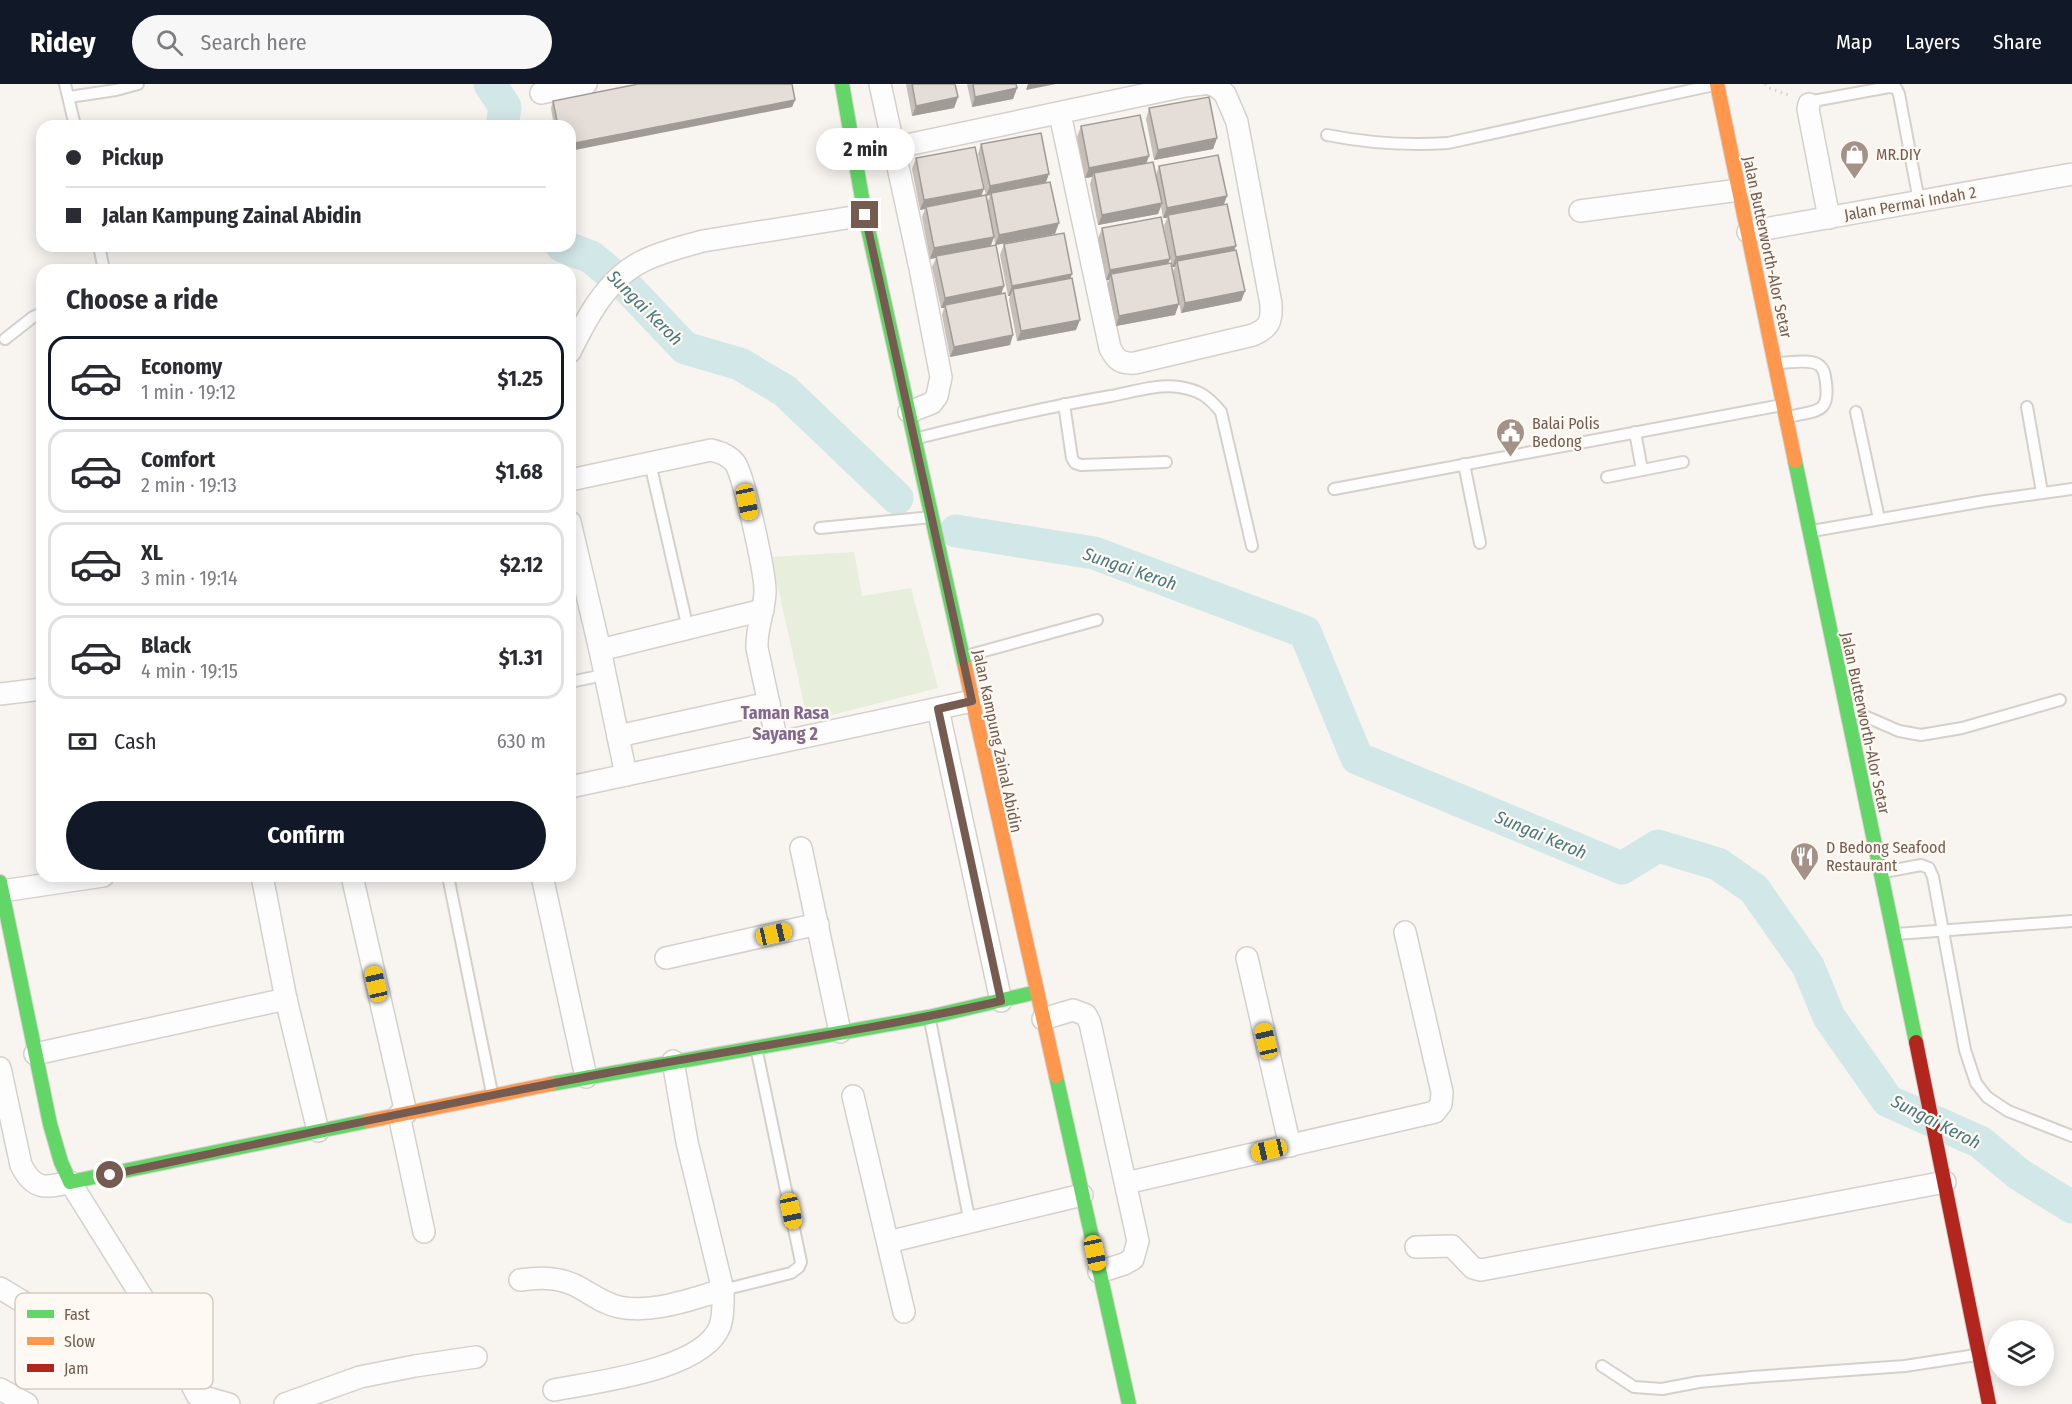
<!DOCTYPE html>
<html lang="en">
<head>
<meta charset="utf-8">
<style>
  body { margin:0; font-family:"Fira Sans Condensed",sans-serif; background:#f7f7f7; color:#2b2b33; height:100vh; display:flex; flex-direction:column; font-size:22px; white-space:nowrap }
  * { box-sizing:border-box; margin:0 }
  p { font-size:20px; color:#7c7c81 }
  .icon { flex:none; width:33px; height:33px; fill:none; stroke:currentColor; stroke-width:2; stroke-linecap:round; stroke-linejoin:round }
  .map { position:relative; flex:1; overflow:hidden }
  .side { position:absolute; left:36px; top:180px; width:540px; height:618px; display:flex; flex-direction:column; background:#fff; border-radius:18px; box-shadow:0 3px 15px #0003 }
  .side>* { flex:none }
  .guide { position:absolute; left:36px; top:36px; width:540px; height:132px; border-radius:18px; box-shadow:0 3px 15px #0003; display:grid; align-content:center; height:132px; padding:0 30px; background:#fff }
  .controls { position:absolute; left:1988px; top:1236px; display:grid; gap:12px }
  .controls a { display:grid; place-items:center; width:66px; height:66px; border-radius:50%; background:#fff; box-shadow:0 3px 15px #0003; font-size:30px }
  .end { position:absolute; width:27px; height:27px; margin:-14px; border:8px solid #765c50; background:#fff; box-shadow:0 0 0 3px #fff }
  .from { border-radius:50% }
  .bubble { position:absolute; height:42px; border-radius:21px; background:#fff; box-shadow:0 3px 15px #0003; font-size:20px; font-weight:700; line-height:42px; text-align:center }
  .car { position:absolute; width:18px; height:36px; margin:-18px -9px; border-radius:8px; box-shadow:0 0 4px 2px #0007; background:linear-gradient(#f5c518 24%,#345 0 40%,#f5c518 0 76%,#345 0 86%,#f5c518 0) }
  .guide b { display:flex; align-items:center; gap:21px; height:57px; font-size:22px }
  .guide b+b { border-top:2px solid #e1e1e2 }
  .guide i { width:15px; height:15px; background:#2b2b33 }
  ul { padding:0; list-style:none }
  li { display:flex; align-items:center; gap:18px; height:84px; margin:0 12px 9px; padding:0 18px; border:3px solid #e1e1e2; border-radius:18px }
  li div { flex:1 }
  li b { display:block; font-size:22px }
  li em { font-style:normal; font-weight:700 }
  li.active { border-color:#111827 }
  li>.icon { width:54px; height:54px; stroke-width:1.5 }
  h2 { padding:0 30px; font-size:27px; line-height:72px }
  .pay { display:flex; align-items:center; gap:15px; height:66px; padding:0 30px; font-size:22px }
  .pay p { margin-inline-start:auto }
  .action { display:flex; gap:12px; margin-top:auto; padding:12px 30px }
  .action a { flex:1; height:69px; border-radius:36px; background:#111827; color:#fff; font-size:24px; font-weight:700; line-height:69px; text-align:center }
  header { display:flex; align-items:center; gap:36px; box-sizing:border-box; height:84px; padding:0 30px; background:#111827; color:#fff }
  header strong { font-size:28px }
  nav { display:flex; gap:33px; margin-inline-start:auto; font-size:21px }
  .search { width:420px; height:54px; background:#f7f7f7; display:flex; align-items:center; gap:15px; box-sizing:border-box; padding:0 21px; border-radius:33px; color:#7c7c81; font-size:22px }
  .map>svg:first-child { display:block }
  .green { fill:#e7eedc }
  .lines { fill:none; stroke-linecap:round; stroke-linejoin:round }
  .river { stroke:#d2e7e8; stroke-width:33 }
  .lane-casing { stroke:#d5d0cb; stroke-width:14 }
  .street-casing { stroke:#d5d0cb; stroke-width:24 }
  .fast-casing { stroke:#d8d1cc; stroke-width:16 }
  .slow-casing { stroke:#d8d1cc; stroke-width:16 }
  .jam-casing { stroke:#d8d1cc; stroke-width:16 }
  .path { stroke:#d8d2ce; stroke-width:3; stroke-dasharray:1.5 4.5; stroke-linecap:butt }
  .lane { stroke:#fefdfd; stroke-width:10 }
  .street { stroke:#fefdfd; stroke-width:21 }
  .fast { stroke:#63d668; stroke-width:14 }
  .slow { stroke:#ff974d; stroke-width:14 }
  .jam { stroke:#b3261e; stroke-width:14 }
  .wall { fill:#c5beb9; fill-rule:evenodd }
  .shaded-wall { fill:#a09b96 }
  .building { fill:#e5ddd7; stroke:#a09b96; stroke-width:1.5 }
  .route { stroke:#765c50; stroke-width:8 }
  .labels { text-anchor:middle; stroke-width:4.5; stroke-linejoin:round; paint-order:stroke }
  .poi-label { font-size:16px; fill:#765c50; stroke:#fef9f3; text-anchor:start }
  .street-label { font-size:16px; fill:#765c50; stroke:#fef9f3 }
  .water-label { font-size:18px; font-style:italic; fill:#48797f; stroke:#fef9f3 }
  .neighbourhood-label { font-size:18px; font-weight:bold; fill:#826990; stroke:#fef9f3 }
  .key { fill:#fef9f3; stroke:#d5cac2; stroke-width:1.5 }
  .key-label { font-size:16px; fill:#765c50 }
</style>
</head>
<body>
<header>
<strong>Ridey</strong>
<div class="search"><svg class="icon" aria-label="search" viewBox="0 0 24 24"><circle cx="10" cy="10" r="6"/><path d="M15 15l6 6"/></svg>Search here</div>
<nav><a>Map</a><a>Layers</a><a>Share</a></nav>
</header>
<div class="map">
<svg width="2072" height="1320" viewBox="0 0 2072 1320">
  <rect width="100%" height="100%" fill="#f8f4f0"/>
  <polygon class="green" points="854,468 862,512 911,504 938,604 808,637 771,473"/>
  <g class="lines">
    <g class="river">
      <polyline points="490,0 505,23 502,42"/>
      <polyline points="562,162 591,173 627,203 685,264 740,280 785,307 897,414"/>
      <polyline points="956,447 1094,469 1305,548 1357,674 1622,784 1658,762 1718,780 1754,805 1808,882 1829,933 1888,1017 1980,1058 2020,1091 2072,1123"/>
    </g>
    <defs>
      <g id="lane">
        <polyline points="65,0 75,42"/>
        <polyline points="69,13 116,6 138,0"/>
        <polyline points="1809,20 1813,17 1889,3 1896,4 1899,10 1919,117"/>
        <path d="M 1327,51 C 1368,59 1406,62 1448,59 L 1714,1"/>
        <polyline points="99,162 104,186"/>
        <polyline points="5,255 33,233 42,229"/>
        <path d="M 1779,279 C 1790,279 1812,274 1820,282 C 1825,286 1825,293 1826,299 C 1830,331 1815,326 1789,333"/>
        <polyline points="1064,320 1072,374 1075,379 1081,381 1166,378"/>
        <polyline points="2027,323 2042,408"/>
        <polyline points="1856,328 1879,435"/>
        <polyline points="1635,348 1642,386"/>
        <path d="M 918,354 C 982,338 1046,323 1111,312 C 1132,308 1157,300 1179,303 C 1199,306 1208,312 1221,328 L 1252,462"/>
        <polyline points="650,379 688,545"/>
        <polyline points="1464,380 1480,459"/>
        <polyline points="1607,393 1683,378"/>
        <polyline points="1334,405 1782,321"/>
        <polyline points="820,444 932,433"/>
        <polyline points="1812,447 1985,417 2072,405"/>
        <polyline points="966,572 1097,536"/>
        <polyline points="570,598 604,591"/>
        <polyline points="1853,627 1899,647 1921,651 1962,644 2060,616"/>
        <polyline points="1884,788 1921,781 1929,784 1933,793 1965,966 1976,999 1987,1013 2008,1027 2072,1052"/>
        <polyline points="448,792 492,1009"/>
        <polyline points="1896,850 2072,837"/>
        <polyline points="930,936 970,1139"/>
        <polyline points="723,1206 791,1189 799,1183 801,1178 757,968"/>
        <polyline points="1602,1282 1634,1303 1662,1305 1699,1298 1752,1293 1905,1282 1976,1271"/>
      </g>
      <g id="street">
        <polyline points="880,0 920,184 941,293 937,312 932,319 909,328"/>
        <polyline points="541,9 586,0"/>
        <polyline points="1809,20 1808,25 1829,134"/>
        <path d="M 1060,30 L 1110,264 C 1116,276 1121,280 1135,279 L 1253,251 C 1269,244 1272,238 1271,220 L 1237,38 L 1225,10 L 1216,2 L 1209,0"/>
        <polyline points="855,72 1185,2 1203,0"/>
        <polyline points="1580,127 1739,106"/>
        <polyline points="1748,148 2072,90"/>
        <path d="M 570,268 C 586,235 607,195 641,178 C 660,168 682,163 703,157 L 865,131"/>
        <path d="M 570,396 L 711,366 C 720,368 729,371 735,379 C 744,391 766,492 765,509 C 764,528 756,545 757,564 L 777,658"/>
        <polyline points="570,438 600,566 626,691"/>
        <polyline points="600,566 763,526"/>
        <polyline points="0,610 42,605"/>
        <polyline points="938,625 1001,917"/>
        <polyline points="618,652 769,619"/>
        <polyline points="570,703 972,617"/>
        <polyline points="801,764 840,948"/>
        <polyline points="262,792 286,915 318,1047"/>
        <polyline points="352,792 406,1029"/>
        <polyline points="542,792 586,993"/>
        <polyline points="2,807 103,792"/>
        <polyline points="666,874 818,840"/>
        <polyline points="1247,874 1290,1062"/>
        <polyline points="1043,935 1073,926 1086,931 1090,939 1138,1157 1133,1175 1124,1180 1099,1188"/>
        <polyline points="35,970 286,915"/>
        <path d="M 0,984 L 21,1081 C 34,1107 46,1104 70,1098 L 169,1256 L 197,1311 L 229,1320"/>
        <polyline points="853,1012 904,1228"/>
        <polyline points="399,1031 424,1148"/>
        <polyline points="1126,1099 1435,1028 1441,1020 1442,1008 1405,848"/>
        <polyline points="888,1158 1082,1111"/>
        <polyline points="1416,1163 1452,1162 1473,1184 1481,1186 1945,1098"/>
        <path d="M 520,1196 C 542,1193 562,1193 582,1205 C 594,1212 605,1220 619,1223 C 653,1230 690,1215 723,1206 L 687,1058 L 673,977"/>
        <path d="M 0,1204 C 35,1225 71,1248 110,1263 C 132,1271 158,1276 182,1278"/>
        <polyline points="0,1305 27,1320"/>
        <path d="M 554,1306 C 595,1298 704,1286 720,1242 C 724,1230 723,1218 723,1206"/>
        <polyline points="285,1320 360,1293 415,1282 476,1273"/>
      </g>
      <g id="fast">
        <polyline points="842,0 865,131 965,583"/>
        <polyline points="1795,377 1916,958"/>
        <polyline points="0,798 50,1040 61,1078 70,1098 368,1037"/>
        <polyline points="1056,992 1129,1320"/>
        <polyline points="551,1000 929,933 1037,908"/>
      </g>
      <g id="slow">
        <polyline points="1717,0 1795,377"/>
        <polyline points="965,583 1056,992"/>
        <polyline points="368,1037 551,1000"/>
      </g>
      <polyline id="jam" points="1916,958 1989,1320"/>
    </defs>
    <use href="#lane" class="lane-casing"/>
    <use href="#street" class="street-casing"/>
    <use href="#fast" class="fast-casing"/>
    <use href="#slow" class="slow-casing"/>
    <use href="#jam" class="jam-casing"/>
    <polyline class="path" points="1765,0 1769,4 1791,12"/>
    <use href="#lane" class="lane"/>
    <use href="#street" class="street"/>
    <use href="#fast" class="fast"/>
    <use href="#slow" class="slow"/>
    <use href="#jam" class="jam"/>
  </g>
  <g class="wall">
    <polygon points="906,0 955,0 958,13 954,24 912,32"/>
    <polygon points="967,0 1016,0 1017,4 1013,15 972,23"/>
    <polygon points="795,16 792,23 570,42 554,42 551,24 553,17"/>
    <polygon points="1149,24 1217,54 1213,65 1154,76 1146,35"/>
    <polygon points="1081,42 1146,79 1156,91 1159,82 1224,120 1245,207 1241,217 1181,229 1173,187 1175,183 1172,183 1164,142 1167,134 1163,134 1161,122 1158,130 1098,141 1090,100 1092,93 1085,94 1077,53"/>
    <path d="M 981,60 L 1046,99 L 1055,150 L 996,161 L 1004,202 L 1001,210 L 1010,261 L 950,273 L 942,231 L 944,224 L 941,224 L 932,183 L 936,174 L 930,175 L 922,133 L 925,125 L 920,126 L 912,85 L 916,74 L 981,112 L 987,119 L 990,111 L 986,112 L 978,70 ZM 994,153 L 995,161 L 991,162 Z"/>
    <polygon points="1102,144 1170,175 1168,179 1175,231 1116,242 1107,200 1109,196 1106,196 1098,155"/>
    <polygon points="1004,160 1071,194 1076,246 1017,257 1009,216 1010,212 1008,212 1000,171"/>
  </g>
  <g class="shaded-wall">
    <polygon points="1028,0 1056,0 1026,6"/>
    <polygon points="1017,4 1013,15 972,23 975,13"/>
    <polygon points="958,13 954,24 912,32 916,22"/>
    <polygon points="795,16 792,23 570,67 570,60"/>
    <polygon points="1217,54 1213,65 1154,76 1158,66"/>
    <polygon points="1149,72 1145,83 1094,89 1092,93 1085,94 1089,84"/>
    <polygon points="1049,90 1045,101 991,109 990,111 986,112 990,102"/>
    <polygon points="984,105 980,115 926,123 925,125 920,126 924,116"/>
    <polygon points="1227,112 1223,123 1168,131 1167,134 1163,134 1167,124"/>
    <polygon points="1162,119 1158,130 1098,141 1102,131"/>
    <polygon points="1059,139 1055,150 995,161 999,151"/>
    <polygon points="994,153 990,163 930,175 934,164"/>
    <polygon points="1236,162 1232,172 1177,177 1175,183 1172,183 1176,173"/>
    <polygon points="1170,175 1166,185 1111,190 1109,196 1106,196 1110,186"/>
    <polygon points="1072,190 1068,201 1013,205 1010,212 1008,212 1012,202"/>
    <polygon points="1004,202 1000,213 945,221 944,224 941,224 945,214"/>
    <polygon points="1245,207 1241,217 1181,229 1185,219"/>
    <polygon points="1179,220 1175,231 1116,242 1119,232"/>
    <polygon points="1080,236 1076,246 1017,257 1021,247"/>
    <polygon points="1013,251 1010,261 950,273 954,263"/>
  </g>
  <g class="building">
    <polygon points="638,0 792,0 795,16 570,60 570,42 558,42 553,17"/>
    <polygon points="912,0 955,0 958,13 916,22"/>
    <polygon points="973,0 1016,0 1017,4 975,13"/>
    <polygon points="1209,13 1217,54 1158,66 1149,24"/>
    <polygon points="1140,31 1149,72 1089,84 1081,42"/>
    <polygon points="1041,49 1049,90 990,102 981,60"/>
    <polygon points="975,63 984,105 924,116 916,74"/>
    <polygon points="1218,71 1227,112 1167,124 1159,82"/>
    <polygon points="1153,78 1162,119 1102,131 1094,89"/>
    <polygon points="1050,98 1059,139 999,151 991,109"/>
    <polygon points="986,111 994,153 934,164 926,123"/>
    <polygon points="1227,120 1236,162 1176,173 1168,131"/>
    <polygon points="1161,133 1170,175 1110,186 1102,144"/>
    <polygon points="1064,149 1072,190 1012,202 1004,160"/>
    <polygon points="996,161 1004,202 945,214 936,172"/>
    <polygon points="1236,166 1245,207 1185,219 1177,177"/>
    <polygon points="1171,179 1179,220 1119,232 1111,190"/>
    <polygon points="1072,194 1080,236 1021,247 1013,205"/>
    <polygon points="1005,209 1013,251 954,263 945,221"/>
  </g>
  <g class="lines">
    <path class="route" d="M 110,1091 C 275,1056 441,1020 607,989 C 738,965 871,946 1001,917 L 938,625 L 972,617 L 865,131"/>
  </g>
  <defs>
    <symbol id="shop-pin" viewBox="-11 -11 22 30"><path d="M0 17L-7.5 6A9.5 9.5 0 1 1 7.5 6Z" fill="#a49188" stroke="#fef9f3"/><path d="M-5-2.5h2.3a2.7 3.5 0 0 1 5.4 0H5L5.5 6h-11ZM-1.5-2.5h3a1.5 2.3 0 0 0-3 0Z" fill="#fff"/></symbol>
    <symbol id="civic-pin" viewBox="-11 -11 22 30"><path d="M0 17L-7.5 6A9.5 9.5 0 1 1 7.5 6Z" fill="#a49188" stroke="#fef9f3"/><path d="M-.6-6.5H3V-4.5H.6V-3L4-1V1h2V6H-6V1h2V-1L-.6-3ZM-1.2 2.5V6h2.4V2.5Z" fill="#fff"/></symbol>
    <symbol id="restaurant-pin" viewBox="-11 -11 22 30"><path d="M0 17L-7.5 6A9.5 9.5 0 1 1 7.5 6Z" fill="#a49188" stroke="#fef9f3"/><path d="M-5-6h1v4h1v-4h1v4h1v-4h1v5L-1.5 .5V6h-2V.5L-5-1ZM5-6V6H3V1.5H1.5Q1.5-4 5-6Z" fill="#fff"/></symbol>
  </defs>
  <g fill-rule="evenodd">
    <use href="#shop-pin" x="1838" y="54" width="33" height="45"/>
    <use href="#civic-pin" x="1494" y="332" width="33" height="45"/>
    <use href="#restaurant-pin" x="1788" y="756" width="33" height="45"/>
  </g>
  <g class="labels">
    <g class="poi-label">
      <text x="1876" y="76">MR.DIY</text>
      <text x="1532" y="345">Balai Polis<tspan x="1532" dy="18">Bedong</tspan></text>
      <text x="1826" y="769">D Bedong Seafood<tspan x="1826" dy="18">Restaurant</tspan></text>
    </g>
    <g class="street-label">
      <text transform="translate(1910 119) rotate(-10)" y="6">Jalan Permai Indah 2</text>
      <text transform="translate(1768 163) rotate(78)" y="6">Jalan Butterworth-Alor Setar</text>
      <text transform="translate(1866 639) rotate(78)" y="6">Jalan Butterworth-Alor Setar</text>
      <text transform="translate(998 657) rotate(78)" y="6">Jalan Kampung Zainal Abidin</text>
    </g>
    <g class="water-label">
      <text transform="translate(645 224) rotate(45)" y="6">Sungai Keroh</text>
      <text transform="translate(1130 485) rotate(19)" y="6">Sungai Keroh</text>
      <text transform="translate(1541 751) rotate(23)" y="6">Sungai Keroh</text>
      <text transform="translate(1936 1038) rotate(27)" y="6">Sungai Keroh</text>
    </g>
    <g class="neighbourhood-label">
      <text x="785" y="635">Taman Rasa<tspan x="785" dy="21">Sayang 2</tspan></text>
    </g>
  </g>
  <rect x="15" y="1209" width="198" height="96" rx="9" class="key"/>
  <rect x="27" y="1226" width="27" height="8" fill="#63d668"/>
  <rect x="27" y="1253" width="27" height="8" fill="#ff974d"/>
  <rect x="27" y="1280" width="27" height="8" fill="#b3261e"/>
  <g class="key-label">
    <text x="64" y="1236">Fast</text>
    <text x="64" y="1263">Slow</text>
    <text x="64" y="1290">Jam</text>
  </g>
</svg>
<div class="controls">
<a><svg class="icon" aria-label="layers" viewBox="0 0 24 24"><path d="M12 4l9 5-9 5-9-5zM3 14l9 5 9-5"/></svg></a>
</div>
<i class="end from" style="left:110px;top:1091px"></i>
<i class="end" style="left:865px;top:131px"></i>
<div class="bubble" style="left:816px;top:44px;width:99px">2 min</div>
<i class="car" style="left:747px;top:418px;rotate:168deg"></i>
<i class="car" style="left:774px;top:850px;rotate:77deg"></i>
<i class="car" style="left:376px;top:900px;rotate:347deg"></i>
<i class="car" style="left:1266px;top:957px;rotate:347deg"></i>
<i class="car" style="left:1269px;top:1066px;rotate:257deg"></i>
<i class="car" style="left:791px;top:1127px;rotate:168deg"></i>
<i class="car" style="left:1095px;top:1169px;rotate:168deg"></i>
<div class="guide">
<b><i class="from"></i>Pickup</b>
<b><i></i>Jalan Kampung Zainal Abidin</b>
</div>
<section class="side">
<h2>Choose a ride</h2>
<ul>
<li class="active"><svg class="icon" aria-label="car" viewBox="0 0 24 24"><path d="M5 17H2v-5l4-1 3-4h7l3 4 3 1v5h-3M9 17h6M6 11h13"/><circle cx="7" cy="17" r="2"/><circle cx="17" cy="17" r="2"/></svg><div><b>Economy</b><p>1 min · 19:12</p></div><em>$1.25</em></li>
<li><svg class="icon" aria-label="car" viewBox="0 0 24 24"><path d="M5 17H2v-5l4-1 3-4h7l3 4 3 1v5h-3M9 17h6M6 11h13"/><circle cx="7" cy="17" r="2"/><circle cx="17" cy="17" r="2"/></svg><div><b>Comfort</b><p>2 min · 19:13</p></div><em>$1.68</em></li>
<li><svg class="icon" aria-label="car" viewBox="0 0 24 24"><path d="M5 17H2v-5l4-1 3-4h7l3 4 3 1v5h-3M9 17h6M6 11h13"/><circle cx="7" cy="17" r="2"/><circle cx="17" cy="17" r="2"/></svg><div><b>XL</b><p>3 min · 19:14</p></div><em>$2.12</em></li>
<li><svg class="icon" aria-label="car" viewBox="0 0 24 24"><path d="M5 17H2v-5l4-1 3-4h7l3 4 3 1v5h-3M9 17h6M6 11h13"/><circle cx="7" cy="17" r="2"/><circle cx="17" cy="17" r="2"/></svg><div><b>Black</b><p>4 min · 19:15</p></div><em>$1.31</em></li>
</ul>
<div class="pay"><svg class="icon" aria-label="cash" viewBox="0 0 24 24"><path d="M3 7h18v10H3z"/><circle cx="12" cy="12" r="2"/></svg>Cash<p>630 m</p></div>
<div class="action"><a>Confirm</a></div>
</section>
</div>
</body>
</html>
